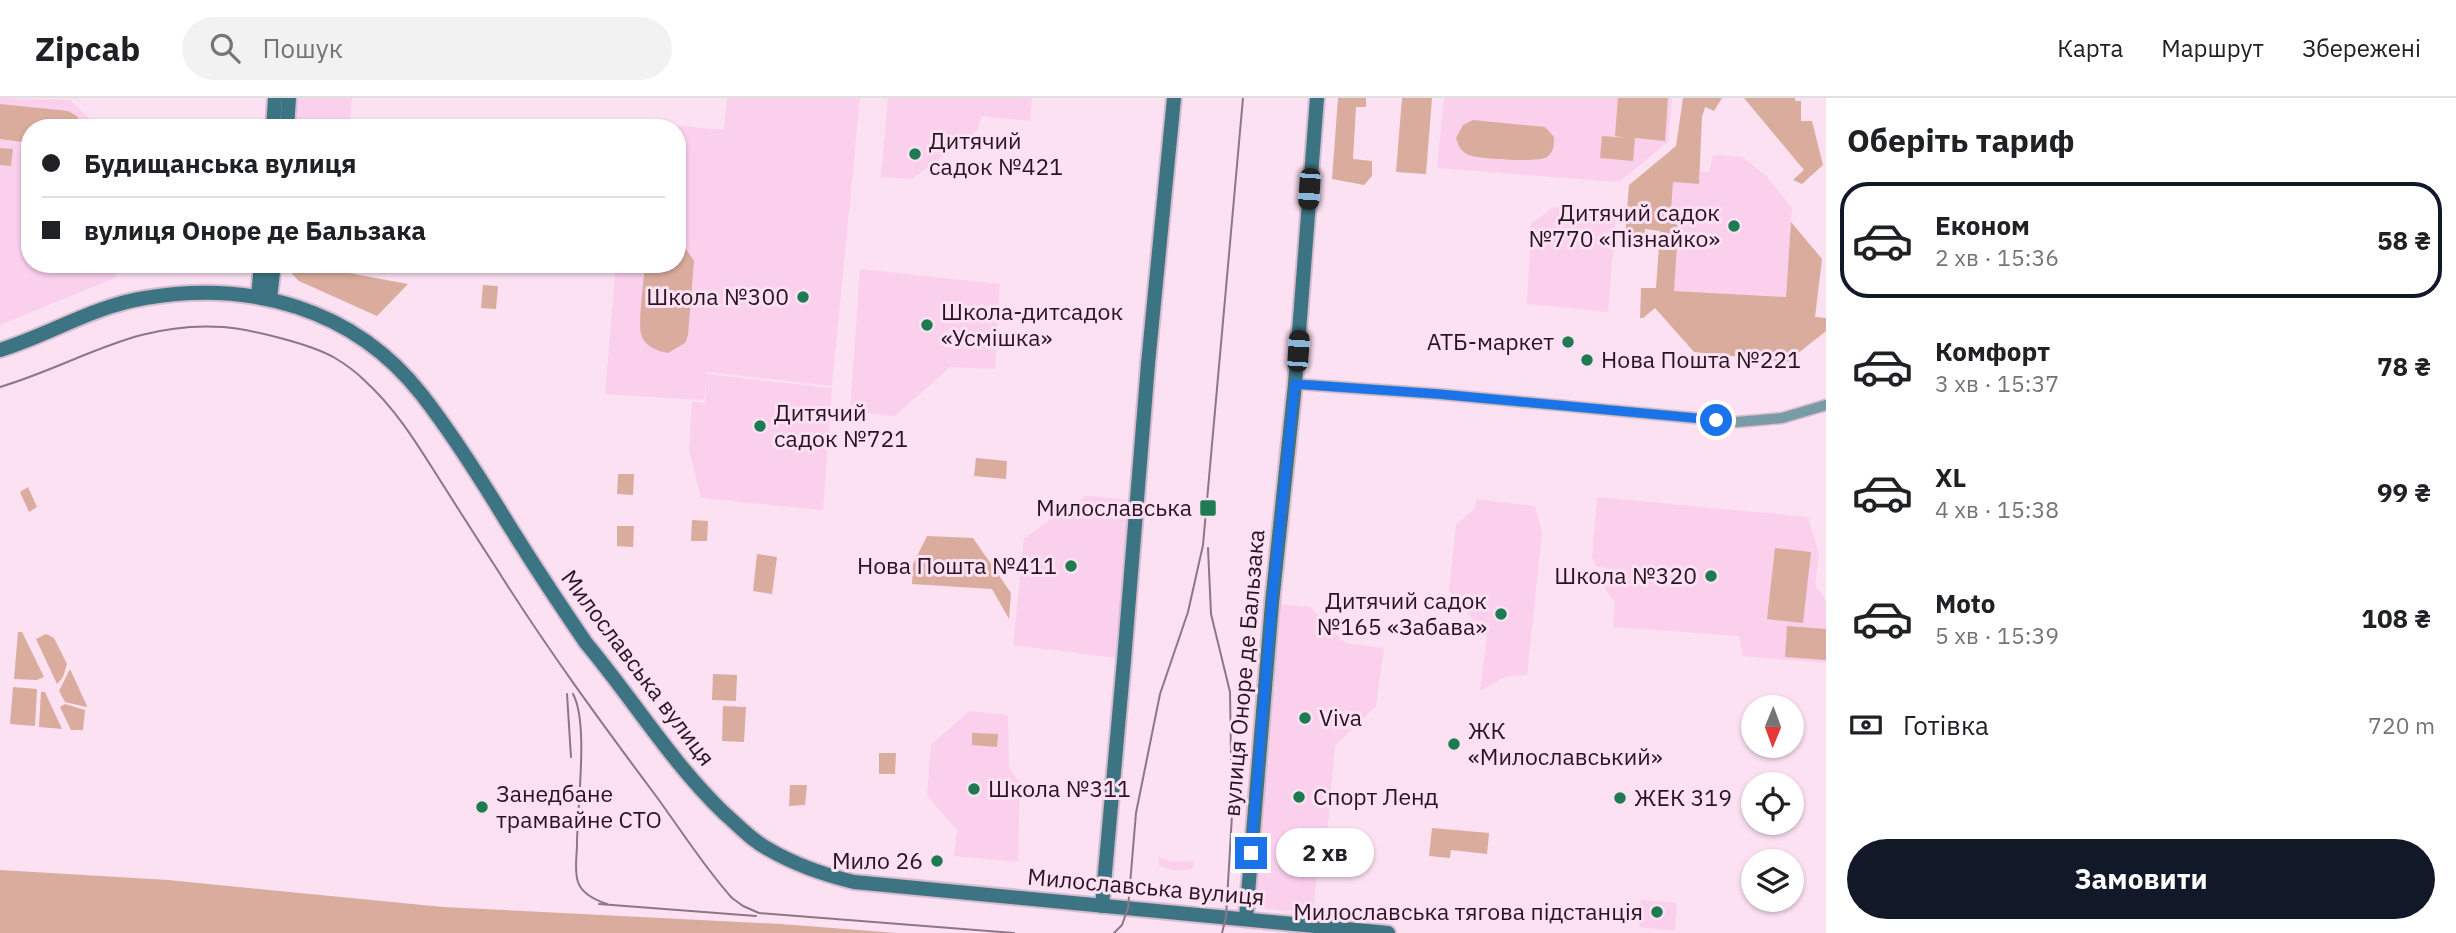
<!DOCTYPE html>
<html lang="uk">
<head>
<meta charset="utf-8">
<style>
  body { margin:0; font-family:"IBM Plex Sans",sans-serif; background:#f2f2f2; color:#202124; height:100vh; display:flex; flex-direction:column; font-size:26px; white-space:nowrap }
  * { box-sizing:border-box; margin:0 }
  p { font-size:23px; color:#757577 }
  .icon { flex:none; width:38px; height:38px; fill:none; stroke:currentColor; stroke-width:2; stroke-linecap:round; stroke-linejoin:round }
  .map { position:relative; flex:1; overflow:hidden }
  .panel { display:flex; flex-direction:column; background:#fff; width:630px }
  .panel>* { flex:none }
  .hud { position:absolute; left:21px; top:21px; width:665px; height:154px; border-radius:28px; box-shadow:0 2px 5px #0004; display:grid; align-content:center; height:154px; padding:0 21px; background:#fff }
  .needle { width:46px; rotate:181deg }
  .controls { position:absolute; left:1741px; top:597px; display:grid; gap:14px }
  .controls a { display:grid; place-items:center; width:63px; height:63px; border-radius:50%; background:#fff; box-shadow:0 2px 5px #0004; font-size:35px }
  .end { position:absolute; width:32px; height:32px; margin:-16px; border:9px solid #1a73e8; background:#fff; box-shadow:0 0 0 4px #fff }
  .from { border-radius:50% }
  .bubble { position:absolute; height:49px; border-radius:24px; background:#fff; box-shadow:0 2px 5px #0004; font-size:23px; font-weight:700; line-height:49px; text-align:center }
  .car { position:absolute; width:21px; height:42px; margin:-21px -10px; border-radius:9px; box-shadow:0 0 5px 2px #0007; background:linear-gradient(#222 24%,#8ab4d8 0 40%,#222 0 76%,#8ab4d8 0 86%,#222 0) }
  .hud b { display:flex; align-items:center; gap:24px; height:66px; font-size:26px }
  .hud b+b { border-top:2px solid #e0e0e0 }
  .hud i { width:18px; height:18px; background:#202124 }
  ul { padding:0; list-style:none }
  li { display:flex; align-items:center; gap:21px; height:116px; margin:0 14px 10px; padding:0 7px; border:4px solid transparent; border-radius:28px }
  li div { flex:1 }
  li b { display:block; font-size:26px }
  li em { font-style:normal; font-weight:700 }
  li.current { border-color:#111827 }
  li>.icon { width:63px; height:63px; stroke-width:1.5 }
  h2 { padding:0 21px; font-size:32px; line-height:84px }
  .pay { display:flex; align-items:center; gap:18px; height:77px; padding:0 21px; font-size:26px }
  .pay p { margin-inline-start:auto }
  .action { display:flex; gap:14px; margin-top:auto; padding:14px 21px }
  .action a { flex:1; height:80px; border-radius:42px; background:#111827; color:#fff; font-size:28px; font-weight:700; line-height:80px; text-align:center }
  header { display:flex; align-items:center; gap:42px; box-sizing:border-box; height:98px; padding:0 35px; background:#fff; border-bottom:2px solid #e0e0e0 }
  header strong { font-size:33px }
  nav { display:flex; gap:38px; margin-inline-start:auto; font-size:24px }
  .search { width:490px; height:63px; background:#f2f2f2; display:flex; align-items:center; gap:18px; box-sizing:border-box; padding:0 24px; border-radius:38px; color:#757577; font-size:26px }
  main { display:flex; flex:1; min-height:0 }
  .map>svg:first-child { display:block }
  .built { fill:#fbd0ed }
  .green { fill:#daac9d }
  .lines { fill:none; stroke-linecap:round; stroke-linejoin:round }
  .street-casing { stroke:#d6bcce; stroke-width:13 }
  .secondary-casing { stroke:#d6bcce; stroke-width:18 }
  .street { stroke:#789ba6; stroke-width:10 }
  .secondary { stroke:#3d7484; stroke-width:14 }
  .tram { stroke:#8f7687; stroke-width:2 }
  .route { stroke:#1a73e8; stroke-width:9 }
  .poi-dot { fill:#1e7b51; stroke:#fce1f3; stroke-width:2.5 }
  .labels { text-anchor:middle; stroke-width:6; stroke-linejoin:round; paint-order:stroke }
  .poi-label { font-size:23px; fill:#2a1323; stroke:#fce1f3; text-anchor:start }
  .street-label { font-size:23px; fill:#2a1323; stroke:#fce1f3 }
</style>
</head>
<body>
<header>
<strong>Zipcab</strong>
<div class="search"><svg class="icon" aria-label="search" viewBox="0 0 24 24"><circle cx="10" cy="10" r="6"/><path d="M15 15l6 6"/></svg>Пошук</div>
<nav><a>Карта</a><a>Маршрут</a><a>Збережені</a></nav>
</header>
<main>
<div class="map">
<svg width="1826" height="835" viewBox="0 0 1826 835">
  <rect width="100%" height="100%" fill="#fce1f3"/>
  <g class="built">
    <polygon points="0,0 70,2 99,30 30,30 30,166 112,166 117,179 0,227"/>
    <polygon points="295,0 352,0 349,30 292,30"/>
    <polygon points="727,0 860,0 832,288 707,274 704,302 605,296 616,166 677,166 677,30 627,30 627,23 724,32"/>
    <polygon points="888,0 1032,0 1030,23 981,18 978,32 912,81 881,79"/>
    <polygon points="1444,0 1672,0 1668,44 1619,84 1437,70"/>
    <polygon points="1713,57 1743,59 1767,79 1792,110 1786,199 1674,193 1678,132 1671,112 1673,84 1699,86 1700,73 1709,74"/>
    <polygon points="1553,109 1616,115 1608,214 1527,206 1531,126"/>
    <polygon points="860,171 1000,186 995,271 950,269 895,318 850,313"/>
    <polygon points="707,276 832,290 823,412 701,400 689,351 692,304 705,305"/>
    <polygon points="1086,398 1131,402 1117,560 1013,547 1024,440"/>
    <polygon points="1597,399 1808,419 1819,457 1815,487 1826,503 1826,565 1743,558 1739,538 1613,529 1615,504 1605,491 1606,470 1596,468 1592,459"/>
    <polygon points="1476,401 1535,408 1542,434 1527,577 1505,579 1480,593 1487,539 1449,493 1456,427 1475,410"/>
    <polygon points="1278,506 1310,509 1345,545 1384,550 1376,608 1335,648 1325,762 1316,783 1313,815 1266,811 1259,807 1256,801"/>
    <polygon points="969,613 1008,617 1009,671 1020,684 1018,764 954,758 957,732 927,698 931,647"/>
    <polygon points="1159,759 1172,764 1193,763 1194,766 1192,771 1188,772 1171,772 1159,767"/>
    <polygon points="1641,802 1677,805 1675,833 1639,829"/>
  </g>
  <g class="green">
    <polygon points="1338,0 1366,0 1366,9 1356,9 1353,61 1372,63 1372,78 1364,87 1332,81"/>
    <polygon points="1402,0 1432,0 1426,76 1396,74"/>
    <polygon points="1618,0 1668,0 1665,43 1635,40 1633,63 1600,60 1602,38 1626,40 1615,38"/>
    <polygon points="1683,0 1722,0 1714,13 1705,9 1702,19 1699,86 1673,84 1671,112 1678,131 1674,193 1786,199 1791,124 1822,161 1815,219 1826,220 1826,233 1787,264 1694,254 1655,210 1643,220 1640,220 1641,190 1656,190 1660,133 1645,131 1644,147 1633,147 1624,152 1629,87 1676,48"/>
    <polygon points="1744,0 1795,0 1795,3 1801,3 1801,23 1812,23 1823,67 1802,86 1793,82 1804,72"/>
    <polygon points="0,6 68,13 77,18 82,30 30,30 30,45 0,41"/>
    <path d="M 1473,22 L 1545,29 L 1554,39 C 1554,47 1554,54 1547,59 C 1539,65 1478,61 1469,57 C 1461,54 1458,47 1456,40 L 1463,27 Z"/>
    <polygon points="0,50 13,51 11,68 0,67"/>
    <path d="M 677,144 L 684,148 L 694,163 L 688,237 L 685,245 L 668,255 C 657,253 644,248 641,236 C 638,223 644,182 645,166 L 677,166 Z"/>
    <polygon points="297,166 338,166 338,173 408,186 377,218 299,183 292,176"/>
    <polygon points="483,187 498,188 496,211 481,210"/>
    <polygon points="976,360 1007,363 1006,381 974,378"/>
    <polygon points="618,376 634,376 633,397 617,396"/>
    <polygon points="28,389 37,409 29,414 20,394"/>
    <polygon points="692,422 708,423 707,443 691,443"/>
    <polygon points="617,428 634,428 633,449 617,448"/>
    <polygon points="927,438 973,440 1011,495 1009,521 992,491 912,486 913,466"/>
    <polygon points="1775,450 1811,454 1803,525 1767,521"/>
    <polygon points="757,456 777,459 772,496 753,493"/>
    <polygon points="1787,528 1826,531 1826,562 1785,559"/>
    <polygon points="18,534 22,534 44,579 37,582 14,581"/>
    <polygon points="46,536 54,540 67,566 63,579 57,586 36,541"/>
    <polygon points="70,571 87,608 86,609 65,604 59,593"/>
    <polygon points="713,576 737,577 736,603 712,602"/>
    <polygon points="13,589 37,591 35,628 10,626"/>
    <polygon points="41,594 45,594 62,631 39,629"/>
    <polygon points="65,606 85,612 83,632 71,632 60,609"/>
    <polygon points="723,608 746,609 744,644 722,643"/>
    <polygon points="972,635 998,636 997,649 972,647"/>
    <polygon points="879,655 896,655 895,676 879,676"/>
    <polygon points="790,687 807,687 805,707 789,708"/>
    <polygon points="1432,730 1489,735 1487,756 1451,752 1450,760 1429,758"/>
    <polygon points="0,772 168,782 443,809 781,826 897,835 0,835"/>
  </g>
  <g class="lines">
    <defs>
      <polyline id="street" points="1295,286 1438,296 1737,324 1782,320 1826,307"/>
      <g id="secondary">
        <polyline points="273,30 275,0"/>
        <polyline points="287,30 289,0"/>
        <polyline points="258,199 261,166"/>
        <polyline points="270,200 274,166"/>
        <path d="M 0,252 C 49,237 94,208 145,200 C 250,182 354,210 422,297 C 450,333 475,372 499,411 C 527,457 556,501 586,545 C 633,601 671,664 724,715 C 739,728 752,743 770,752 C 796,767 825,777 854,784 L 1388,835"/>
        <polyline points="1102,808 1124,562 1148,266 1174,0"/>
        <polyline points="1246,820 1272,505 1295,286 1317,0"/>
      </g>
    </defs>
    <use href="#street" class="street-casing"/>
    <use href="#secondary" class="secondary-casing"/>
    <use href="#street" class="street"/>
    <use href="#secondary" class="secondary"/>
    <g class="tram">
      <path d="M 0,289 C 80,265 134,223 223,229 C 250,231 311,246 335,260 C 345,266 356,274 364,282 C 395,310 416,344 438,379 C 457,409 476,439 495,468 C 545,548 600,623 656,698 C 681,732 704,769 732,800 L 743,808 L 759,815 L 1014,835"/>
      <polyline points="1208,450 1211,516 1230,594 1232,717 1226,819 1222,835"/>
      <polyline points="567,596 571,659"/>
      <path d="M 573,596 C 589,625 577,709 577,746 C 577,758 574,772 578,784 C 582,796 595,802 607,806"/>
      <polyline points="599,806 756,818"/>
      <polyline points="1114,835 1122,827 1128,810 1136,715 1160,596 1188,514 1203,447 1243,0"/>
    </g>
  </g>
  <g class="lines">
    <polyline class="route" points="1251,755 1273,493 1295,286 1438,296 1716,322"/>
  </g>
  <g class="poi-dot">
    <circle cx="915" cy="56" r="7"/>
    <circle cx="1734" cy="128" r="7"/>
    <circle cx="803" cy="199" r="7"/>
    <circle cx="927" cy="227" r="7"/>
    <circle cx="1568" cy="244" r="7"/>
    <circle cx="1587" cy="262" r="7"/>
    <circle cx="760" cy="328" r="7"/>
    <rect x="1199" y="401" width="18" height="18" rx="3.5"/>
    <circle cx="1071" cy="468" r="7"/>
    <circle cx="1711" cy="478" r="7"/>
    <circle cx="1501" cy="516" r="7"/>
    <circle cx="1305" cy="620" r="7"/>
    <circle cx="1454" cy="646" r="7"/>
    <circle cx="974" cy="691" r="7"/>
    <circle cx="1299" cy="699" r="7"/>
    <circle cx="1620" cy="700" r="7"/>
    <circle cx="482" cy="709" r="7"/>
    <circle cx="937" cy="763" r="7"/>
    <circle cx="1657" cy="814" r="7"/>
  </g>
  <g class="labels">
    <g class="poi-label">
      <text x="929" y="51">Дитячий<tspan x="929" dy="26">садок №421</tspan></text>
      <text x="1720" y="123" text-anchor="end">Дитячий садок<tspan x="1720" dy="26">№770 «Пізнайко»</tspan></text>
      <text x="789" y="207" text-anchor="end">Школа №300</text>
      <text x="941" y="222">Школа-дитсадок<tspan x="941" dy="26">«Усмішка»</tspan></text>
      <text x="1554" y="252" text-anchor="end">АТБ-маркет</text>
      <text x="1601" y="270">Нова Пошта №221</text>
      <text x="774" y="323">Дитячий<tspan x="774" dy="26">садок №721</tspan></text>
      <text x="1192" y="418" text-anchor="end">Милославська</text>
      <text x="1057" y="476" text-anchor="end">Нова Пошта №411</text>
      <text x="1697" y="486" text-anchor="end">Школа №320</text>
      <text x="1487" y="511" text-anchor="end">Дитячий садок<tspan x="1487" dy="26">№165 «Забава»</tspan></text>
      <text x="1319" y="628">Viva</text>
      <text x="1468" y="641">ЖК<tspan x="1468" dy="26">«Милославський»</tspan></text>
      <text x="988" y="699">Школа №311</text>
      <text x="496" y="704">Занедбане<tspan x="496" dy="26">трамвайне СТО</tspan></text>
      <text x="1313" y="707">Спорт Ленд</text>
      <text x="1634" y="708">ЖЕК 319</text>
      <text x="923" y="771" text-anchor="end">Мило 26</text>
      <text x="1643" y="822" text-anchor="end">Милославська тягова пiдстанцiя</text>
    </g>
    <g class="street-label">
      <text transform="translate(638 570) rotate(53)" y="8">Милославська вулиця</text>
      <text transform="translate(1244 575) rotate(-85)" y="8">вулиця Оноре де Бальзака</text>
      <text transform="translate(1146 789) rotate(5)" y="8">Милославська вулиця</text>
    </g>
  </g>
</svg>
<div class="controls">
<a><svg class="needle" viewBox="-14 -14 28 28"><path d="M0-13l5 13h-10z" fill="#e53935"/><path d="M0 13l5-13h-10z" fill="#757577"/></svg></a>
<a><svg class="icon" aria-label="locate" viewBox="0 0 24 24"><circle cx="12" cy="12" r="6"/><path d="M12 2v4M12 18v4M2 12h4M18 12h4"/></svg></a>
<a><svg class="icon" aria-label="layers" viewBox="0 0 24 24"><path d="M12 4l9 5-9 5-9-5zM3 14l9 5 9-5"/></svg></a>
</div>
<i class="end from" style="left:1716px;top:322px"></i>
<i class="end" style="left:1251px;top:755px"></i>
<div class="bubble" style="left:1276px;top:730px;width:98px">2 хв</div>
<i class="car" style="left:1309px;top:91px;rotate:184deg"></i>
<i class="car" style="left:1298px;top:253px;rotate:4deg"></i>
<div class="hud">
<b><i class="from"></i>Будищанська вулиця</b>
<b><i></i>вулиця Оноре де Бальзака</b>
</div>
</div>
<section class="panel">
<h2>Оберіть тариф</h2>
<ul>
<li class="current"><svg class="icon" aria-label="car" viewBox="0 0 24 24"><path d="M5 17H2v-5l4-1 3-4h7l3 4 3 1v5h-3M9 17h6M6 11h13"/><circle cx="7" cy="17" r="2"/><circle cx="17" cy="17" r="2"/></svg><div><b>Економ</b><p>2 хв · 15:36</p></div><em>58 ₴</em></li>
<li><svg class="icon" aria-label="car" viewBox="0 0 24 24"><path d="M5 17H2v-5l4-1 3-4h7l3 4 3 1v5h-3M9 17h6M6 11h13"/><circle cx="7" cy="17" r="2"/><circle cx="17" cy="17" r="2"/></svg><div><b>Комфорт</b><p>3 хв · 15:37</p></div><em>78 ₴</em></li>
<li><svg class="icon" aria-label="car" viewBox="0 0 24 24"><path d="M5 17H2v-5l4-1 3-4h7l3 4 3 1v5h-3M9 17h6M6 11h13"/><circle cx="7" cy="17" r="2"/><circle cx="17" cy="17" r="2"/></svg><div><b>XL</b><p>4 хв · 15:38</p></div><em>99 ₴</em></li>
<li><svg class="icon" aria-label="car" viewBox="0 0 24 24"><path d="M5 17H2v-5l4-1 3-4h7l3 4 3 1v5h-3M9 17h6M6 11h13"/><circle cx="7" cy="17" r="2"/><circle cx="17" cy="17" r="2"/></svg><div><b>Moto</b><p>5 хв · 15:39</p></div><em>108 ₴</em></li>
</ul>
<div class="pay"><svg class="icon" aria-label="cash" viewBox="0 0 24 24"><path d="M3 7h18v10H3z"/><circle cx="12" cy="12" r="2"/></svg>Готівка<p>720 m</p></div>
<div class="action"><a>Замовити</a></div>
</section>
</main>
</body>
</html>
